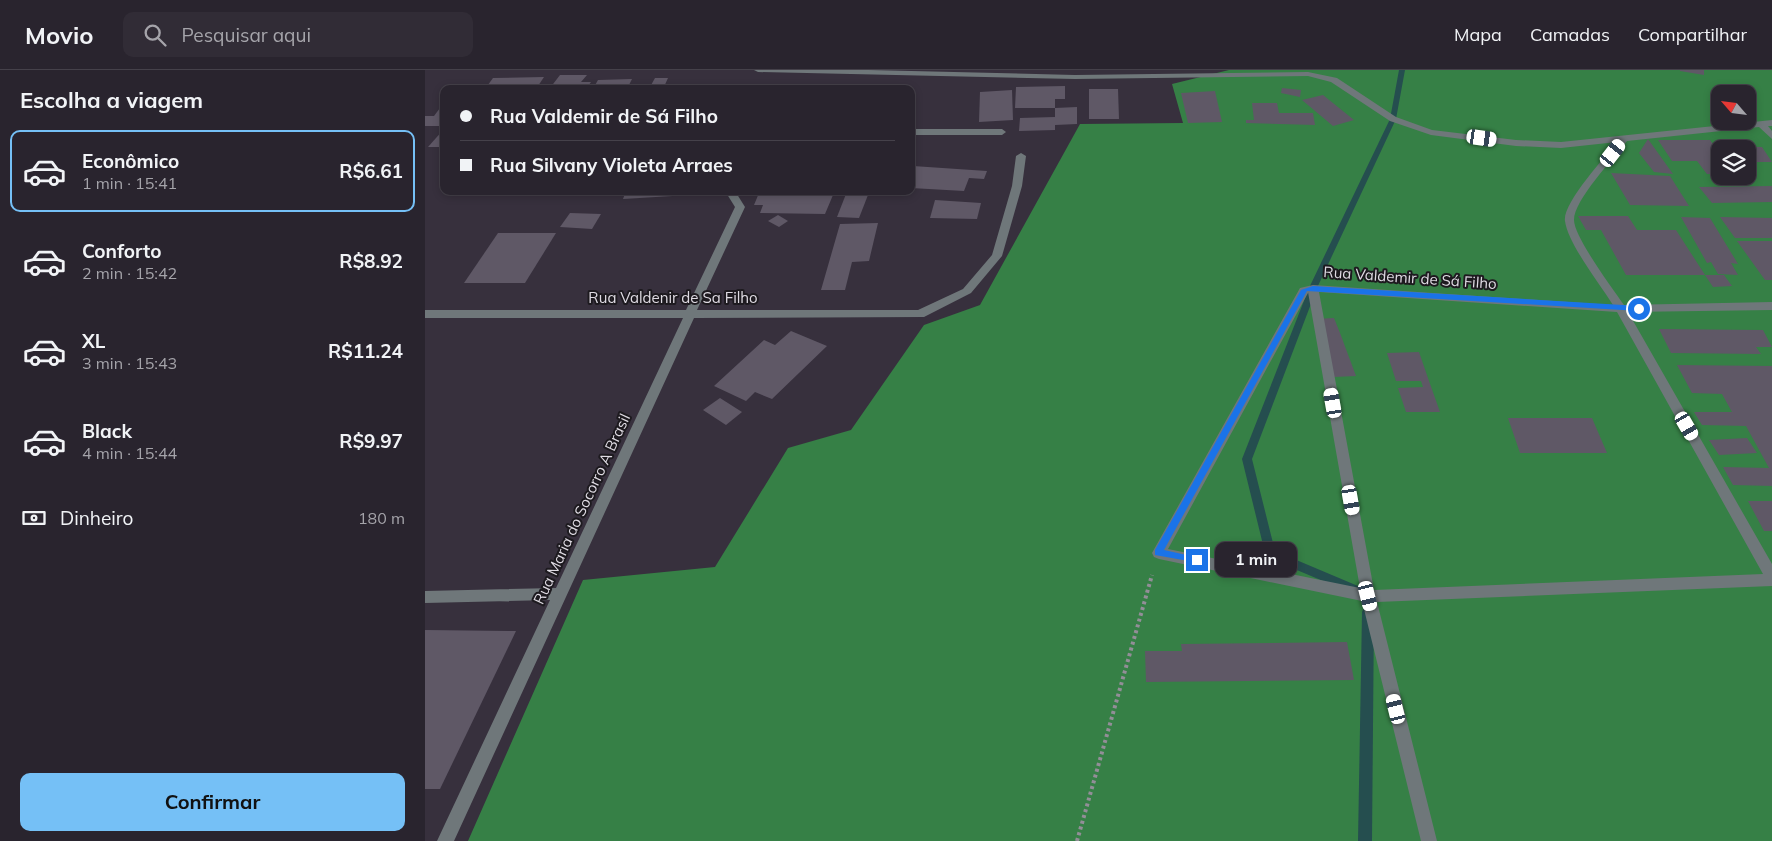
<!DOCTYPE html>
<html lang="pt">
<head>
<meta charset="utf-8">
<style>
  body { margin:0; font-family:Mulish,sans-serif; background:#312c36; color:#f1f3f6; height:100vh; display:flex; flex-direction:column; font-size:19px; white-space:nowrap }
  * { box-sizing:border-box; margin:0 }
  p { font-size:16px; color:#a5a4aa }
  .icon { flex:none; width:28px; height:28px; fill:none; stroke:currentColor; stroke-width:2; stroke-linecap:round; stroke-linejoin:round }
  .map { position:relative; flex:1; overflow:hidden }
  .panel { display:flex; flex-direction:column; background:#29242e; width:425px }
  .panel>* { flex:none }
  .guide { position:absolute; left:15px; top:15px; width:475px; height:110px; border-radius:10px; box-shadow:0 2px 8px #0003,0 0 0 1px #45414a; display:grid; align-content:center; height:110px; padding:0 20px; background:#29242e }
  .needle { width:32px; rotate:298deg }
  .controls { position:absolute; left:1286px; top:15px; display:grid; gap:10px }
  .controls a { display:grid; place-items:center; width:45px; height:45px; border-radius:10px; background:#29242e; box-shadow:0 2px 8px #0003,0 0 0 1px #45414a; font-size:25px }
  .end { position:absolute; width:22px; height:22px; margin:-11px; border:6px solid #1a73e8; background:#fff; box-shadow:0 0 0 2px #fff }
  .from { border-radius:50% }
  .bubble { position:absolute; height:35px; border-radius:10px; background:#29242e; box-shadow:0 2px 8px #0003,0 0 0 1px #45414a; font-size:16px; font-weight:700; line-height:35px; text-align:center }
  .car { position:absolute; width:15px; height:30px; margin:-15px -8px; border-radius:6px; box-shadow:0 0 4px 1px #0007; background:linear-gradient(#fff 24%,#345 0 40%,#fff 0 76%,#345 0 86%,#fff 0) }
  .guide b { display:flex; align-items:center; gap:18px; height:48px; font-size:19px }
  .guide b+b { border-top:1px solid #45414a }
  .guide i { width:12px; height:12px; background:#f1f3f6 }
  ul { padding:0; list-style:none }
  li { display:flex; align-items:center; gap:15px; height:82px; margin:0 10px 8px; padding:0 10px; border:2px solid transparent; border-radius:10px }
  li div { flex:1 }
  li b { display:block; font-size:19px }
  li em { font-style:normal; font-weight:700 }
  li.selected { border-color:#75c0f6 }
  li>.icon { width:45px; height:45px; stroke-width:1.5 }
  h2 { padding:0 20px; font-size:22px; line-height:60px }
  .pay { display:flex; align-items:center; gap:12px; height:55px; padding:0 20px; font-size:19px }
  .pay p { margin-inline-start:auto }
  .button { display:flex; gap:10px; margin-top:auto; padding:10px 20px }
  .button a { flex:1; height:58px; border-radius:10px; background:#75c0f6; color:#111; font-size:20px; font-weight:700; line-height:58px; text-align:center }
  header { display:flex; align-items:center; gap:30px; box-sizing:border-box; height:70px; padding:0 25px; background:#29242e; border-bottom:1px solid #45414a }
  header strong { font-size:24px }
  nav { display:flex; gap:28px; margin-inline-start:auto; font-size:18px }
  .search { width:350px; height:45px; background:#312c36; display:flex; align-items:center; gap:12px; box-sizing:border-box; padding:0 18px; border-radius:10px; color:#a5a4aa; font-size:19px }
  main { display:flex; flex:1; min-height:0 }
  .map>svg:first-child { display:block }
  .forest { fill:#368046; fill-rule:evenodd }
  .lines { fill:none; stroke-linecap:round; stroke-linejoin:round }
  .stream { fill:#254e4f; fill-rule:evenodd }
  .building { fill:#5f5866 }
  .path { stroke:#938e98; stroke-width:4; stroke-dasharray:3 3; stroke-linecap:butt }
  .minor { fill:#6f777a; fill-rule:evenodd }
  .route { fill:#1a73e8 }
  .labels { text-anchor:middle; stroke-width:4; stroke-linejoin:round; paint-order:stroke }
  .street-label { font-size:15px; fill:#dfdbe3; stroke:#1d1a1f }
</style>
</head>
<body>
<header>
<strong>Movio</strong>
<div class="search"><svg class="icon" aria-label="search" viewBox="0 0 24 24"><circle cx="10" cy="10" r="6"/><path d="M15 15l6 6"/></svg>Pesquisar aqui</div>
<nav><a>Mapa</a><a>Camadas</a><a>Compartilhar</a></nav>
</header>
<main>
<section class="panel">
<h2>Escolha a viagem</h2>
<ul>
<li class="selected"><svg class="icon" aria-label="car" viewBox="0 0 24 24"><path d="M5 17H2v-5l4-1 3-4h7l3 4 3 1v5h-3M9 17h6M6 11h13"/><circle cx="7" cy="17" r="2"/><circle cx="17" cy="17" r="2"/></svg><div><b>Econômico</b><p>1 min · 15:41</p></div><em>R$6.61</em></li>
<li><svg class="icon" aria-label="car" viewBox="0 0 24 24"><path d="M5 17H2v-5l4-1 3-4h7l3 4 3 1v5h-3M9 17h6M6 11h13"/><circle cx="7" cy="17" r="2"/><circle cx="17" cy="17" r="2"/></svg><div><b>Conforto</b><p>2 min · 15:42</p></div><em>R$8.92</em></li>
<li><svg class="icon" aria-label="car" viewBox="0 0 24 24"><path d="M5 17H2v-5l4-1 3-4h7l3 4 3 1v5h-3M9 17h6M6 11h13"/><circle cx="7" cy="17" r="2"/><circle cx="17" cy="17" r="2"/></svg><div><b>XL</b><p>3 min · 15:43</p></div><em>R$11.24</em></li>
<li><svg class="icon" aria-label="car" viewBox="0 0 24 24"><path d="M5 17H2v-5l4-1 3-4h7l3 4 3 1v5h-3M9 17h6M6 11h13"/><circle cx="7" cy="17" r="2"/><circle cx="17" cy="17" r="2"/></svg><div><b>Black</b><p>4 min · 15:44</p></div><em>R$9.97</em></li>
</ul>
<div class="pay"><svg class="icon" aria-label="cash" viewBox="0 0 24 24"><path d="M3 7h18v10H3z"/><circle cx="12" cy="12" r="2"/></svg>Dinheiro<p>180 m</p></div>
<div class="button"><a>Confirmar</a></div>
</section>
<div class="map">
<svg width="1347" height="771" viewBox="0 0 1347 771">
  <rect width="100%" height="100%" fill="#37303d"/>
  <path class="forest" d="M 804,0 L 1347,0 L 1347,771 L 43,771 L 158,510 L 290,497 L 363,378 L 426,360 L 499,255 L 555,235 L 655,54 L 758,53 L 747,14 ZM 1295,24 L 1322,24 L 1322,51 L 1295,51 ZM 1295,79 L 1322,79 L 1322,106 L 1295,106 Z"/>
  <g class="lines">
    <g class="stream">
      <polygon points="974,0 980,0 971,49 892,218 827,389 850,481 933,516 935,519 933,522 929,524 841,487 817,389 884,218 965,49"/>
      <polygon points="943,537 947,538 949,542 947,771 933,771 937,542 939,538"/>
    </g>
  </g>
  <g class="building">
    <polygon points="1255,0 1279,0 1279,5 1255,1"/>
    <polygon points="135,5 162,5 156,12 166,12 161,19 125,18"/>
    <polygon points="119,7 111,19 60,19 68,8"/>
    <polygon points="230,8 243,8 238,19 220,19 225,17"/>
    <polygon points="207,9 202,19 168,19 173,10"/>
    <polygon points="640,16 640,29 630,29 630,38 590,38 591,17"/>
    <polygon points="857,18 876,20 875,27 856,23"/>
    <polygon points="664,19 693,19 694,49 664,49"/>
    <polygon points="587,20 588,50 554,52 555,22"/>
    <polygon points="790,21 797,52 763,53 756,23"/>
    <polygon points="898,25 929,50 908,56 877,30"/>
    <polygon points="827,33 852,33 854,43 888,43 890,55 821,53 821,50 829,50"/>
    <polygon points="652,37 652,54 630,55 630,60 594,61 595,48 630,47 630,38"/>
    <polygon points="15,38 19,38 19,56 0,56 0,46 9,46"/>
    <polygon points="19,59 17,77 3,77"/>
    <polygon points="1223,69 1248,104 1229,102 1214,83"/>
    <polygon points="1233,70 1285,70 1295,84 1295,104 1282,104 1272,91 1247,91"/>
    <polygon points="1322,77 1337,77 1347,92 1326,92 1322,88"/>
    <polygon points="488,96 547,100 562,101 559,109 544,108 539,121 486,118"/>
    <polygon points="1186,103 1245,106 1264,136 1205,135"/>
    <polygon points="1296,106 1313,106 1317,112 1301,112"/>
    <polygon points="1347,116 1347,132 1287,133 1274,117"/>
    <polygon points="201,121 265,121 264,125 198,129"/>
    <polygon points="334,123 408,125 400,144 335,143 338,135 329,135"/>
    <polygon points="421,124 443,125 434,148 412,147"/>
    <polygon points="510,130 556,133 552,149 505,148"/>
    <polygon points="145,143 176,144 167,159 135,157"/>
    <polygon points="353,145 363,151 354,157 343,151"/>
    <polygon points="1153,146 1203,146 1212,160 1251,160 1280,205 1299,205 1307,216 1288,217 1280,205 1201,205 1176,160 1161,160"/>
    <polygon points="1256,147 1285,148 1313,194 1306,193 1313,205 1293,204 1286,192 1282,193"/>
    <polygon points="1295,147 1347,148 1347,168 1310,168"/>
    <polygon points="453,153 444,191 427,192 420,220 396,220 415,154"/>
    <polygon points="73,163 131,163 100,213 39,213"/>
    <polygon points="1312,171 1347,171 1347,210 1340,210"/>
    <polygon points="909,248 915,263 931,306 909,307 890,249"/>
    <polygon points="1234,259 1338,260 1347,277 1331,277 1336,284 1246,283"/>
    <polygon points="366,261 402,276 347,329 330,322 321,331 289,316 339,270 350,275"/>
    <polygon points="994,282 1004,311 1015,342 981,342 973,318 998,317 996,311 971,311 962,283"/>
    <polygon points="1252,295 1347,296 1347,416 1308,415 1298,397 1344,398 1321,356 1277,355 1269,342 1307,342 1297,324 1267,323"/>
    <polygon points="295,328 317,342 301,355 278,340"/>
    <polygon points="1083,348 1167,348 1182,383 1095,383"/>
    <polygon points="1322,368 1332,383 1294,385 1284,370"/>
    <polygon points="1323,431 1347,431 1347,461 1339,461"/>
    <polygon points="0,560 91,561 15,719 0,719"/>
    <polygon points="922,572 929,610 721,612 720,581 757,581 756,574"/>
  </g>
  <g class="lines">
    <polyline class="path" points="652,771 727,505"/>
    <g class="minor">
      <path d="M 329,0 L 444,0 L 650,5 L 883,2 L 912,8 L 971,47 L 1007,60 L 1091,70 L 1136,72 L 1347,50 L 1347,56 L 1343,56 L 1347,61 L 1347,69 L 1334,57 L 1202,71 C 1189,88 1149,130 1149,150 C 1149,167 1188,219 1199,235 L 1347,232 L 1347,240 L 1203,242 L 1347,494 L 1347,516 L 952,532 L 1012,771 L 996,771 L 937,531 L 734,489 L 729,487 L 727,483 L 875,218 L 888,215 L 1188,235 C 1175,214 1143,174 1140,151 C 1137,134 1180,87 1192,72 L 1136,78 L 1091,76 L 1006,65 L 965,51 L 906,12 L 883,6 L 650,9 L 333,2 ZM 894,222 L 1192,242 L 1338,504 L 949,520 ZM 883,223 L 883,222 L 935,518 L 743,479 Z"/>
      <polygon points="486,59 577,59 581,62 577,65 486,65"/>
      <polygon points="596,83 601,86 597,116 577,186 546,223 499,247 269,248 29,771 12,771 125,530 0,533 0,521 131,518 258,248 0,248 0,240 261,240 310,137 300,121 310,121 320,137 272,240 493,240 538,219 567,185 587,116 591,86"/>
    </g>
  </g>
  <polygon class="route" points="888,216 1214,236 1218,239 1214,241 882,221 739,480 775,488 775,493 730,485 730,480 876,220"/>
  <g class="labels">
    <g class="street-label">
      <text transform="translate(985 208) rotate(4)" y="5">Rua Valdemir de Sá Filho</text>
      <text x="248" y="233">Rua Valdenir de Sa Filho</text>
      <text transform="translate(157 439) rotate(-65)" y="5">Rua Maria do Socorro A Brasil</text>
    </g>
  </g>
</svg>
<div class="controls">
<a><svg class="needle" viewBox="-14 -14 28 28"><path d="M0-13l5 13h-10z" fill="#e53935"/><path d="M0 13l5-13h-10z" fill="#a5a4aa"/></svg></a>
<a><svg class="icon" aria-label="layers" viewBox="0 0 24 24"><path d="M12 4l9 5-9 5-9-5zM3 14l9 5 9-5"/></svg></a>
</div>
<i class="end from" style="left:1214px;top:239px"></i>
<i class="end" style="left:772px;top:490px"></i>
<div class="bubble" style="left:790px;top:472px;width:82px">1 min</div>
<i class="car" style="left:1057px;top:68px;rotate:98deg"></i>
<i class="car" style="left:1188px;top:83px;rotate:38deg"></i>
<i class="car" style="left:908px;top:333px;rotate:350deg"></i>
<i class="car" style="left:1262px;top:356px;rotate:150deg"></i>
<i class="car" style="left:926px;top:430px;rotate:170deg"></i>
<i class="car" style="left:943px;top:526px;rotate:166deg"></i>
<i class="car" style="left:971px;top:639px;rotate:346deg"></i>
<div class="guide">
<b><i class="from"></i>Rua Valdemir de Sá Filho</b>
<b><i></i>Rua Silvany Violeta Arraes</b>
</div>
</div>
</main>
</body>
</html>
